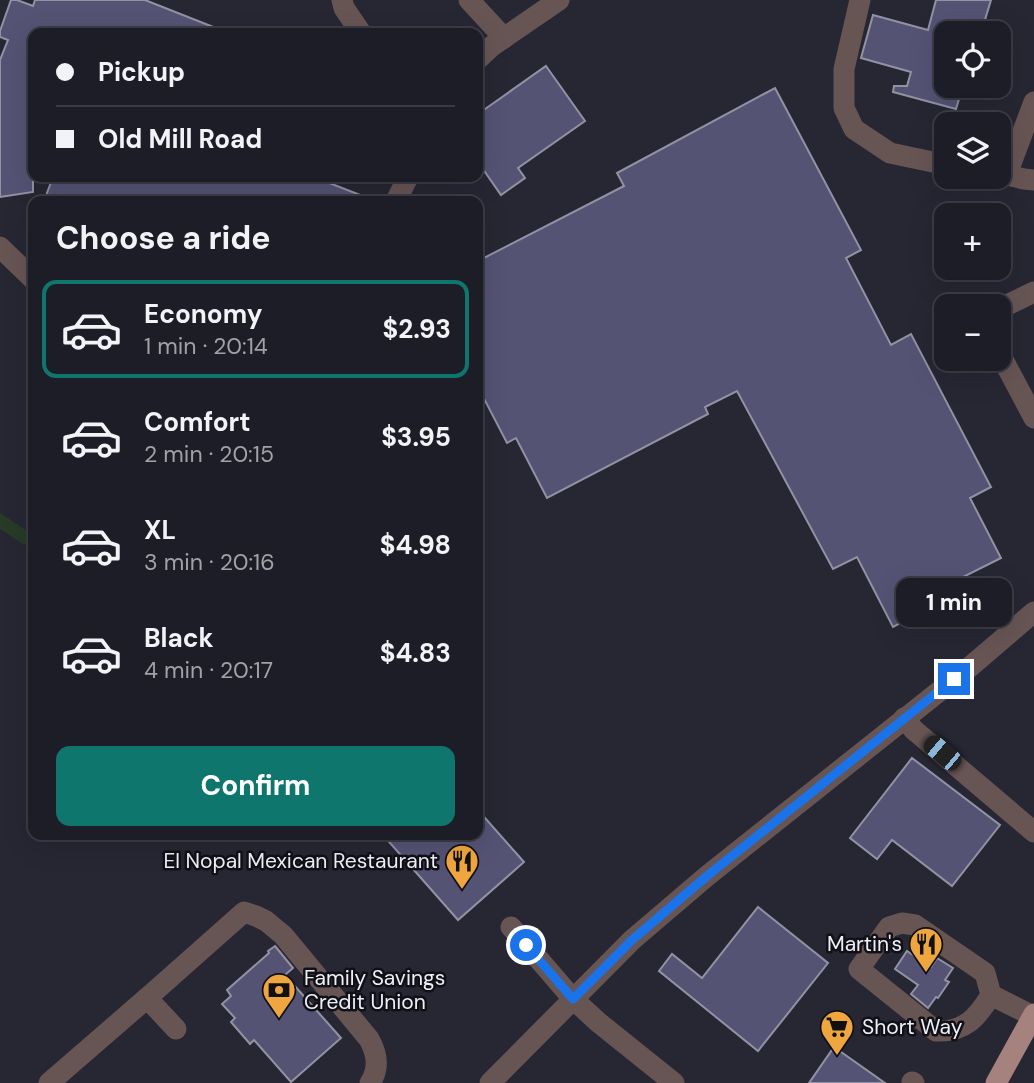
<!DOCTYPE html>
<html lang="en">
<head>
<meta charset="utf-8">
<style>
  body { margin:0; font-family:"DM Sans",sans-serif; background:#2a2a33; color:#f1f3f6; height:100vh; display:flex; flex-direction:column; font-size:26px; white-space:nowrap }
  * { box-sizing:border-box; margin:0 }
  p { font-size:23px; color:#a0a2a7 }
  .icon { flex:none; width:38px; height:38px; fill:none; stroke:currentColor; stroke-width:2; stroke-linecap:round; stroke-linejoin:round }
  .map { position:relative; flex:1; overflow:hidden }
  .details { position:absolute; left:28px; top:196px; width:455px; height:644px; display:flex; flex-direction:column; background:#1d1d27; border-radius:14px; box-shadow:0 7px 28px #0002,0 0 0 2px #3b3b44 }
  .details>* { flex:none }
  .guide { position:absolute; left:28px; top:28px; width:455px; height:154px; border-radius:14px; box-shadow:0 7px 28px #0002,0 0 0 2px #3b3b44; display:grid; align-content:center; height:154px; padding:0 28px; background:#1d1d27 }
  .fabs { position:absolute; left:934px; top:21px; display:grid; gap:14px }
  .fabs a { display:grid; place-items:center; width:77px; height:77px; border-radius:14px; background:#1d1d27; box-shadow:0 7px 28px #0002,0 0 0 2px #3b3b44; font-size:35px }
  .end { position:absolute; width:32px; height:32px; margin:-16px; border:9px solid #1a73e8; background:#fff; box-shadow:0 0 0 4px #fff }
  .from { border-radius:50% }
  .bubble { position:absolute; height:49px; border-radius:14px; background:#1d1d27; box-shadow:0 7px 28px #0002,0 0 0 2px #3b3b44; font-size:23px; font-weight:700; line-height:49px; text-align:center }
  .car { position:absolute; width:21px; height:42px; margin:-21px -10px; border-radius:9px; box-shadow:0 0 5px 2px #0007; background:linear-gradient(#222 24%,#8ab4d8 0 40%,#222 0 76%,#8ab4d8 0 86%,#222 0) }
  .guide b { display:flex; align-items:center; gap:24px; height:66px; font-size:26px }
  .guide b+b { border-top:2px solid #3b3b44 }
  .guide i { width:18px; height:18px; background:#f1f3f6 }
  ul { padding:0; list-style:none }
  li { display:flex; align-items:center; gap:21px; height:98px; margin:0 14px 10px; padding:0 14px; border:4px solid transparent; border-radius:14px }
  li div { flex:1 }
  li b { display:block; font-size:26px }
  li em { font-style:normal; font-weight:700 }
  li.current { border-color:#0f766e }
  li>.icon { width:63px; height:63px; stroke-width:1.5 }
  h2 { padding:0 28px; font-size:32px; line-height:84px }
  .primary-button { display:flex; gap:14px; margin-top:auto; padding:14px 28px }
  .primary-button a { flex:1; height:80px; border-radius:14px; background:#0f766e; color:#fff; font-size:28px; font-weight:700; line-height:80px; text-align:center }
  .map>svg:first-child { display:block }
  .green { fill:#273b27 }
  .building { fill:#545374; stroke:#9292a3; stroke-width:2 }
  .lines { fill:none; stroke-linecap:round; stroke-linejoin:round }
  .minor { stroke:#675554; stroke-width:21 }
  .major { stroke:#a5827e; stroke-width:21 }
  .route { stroke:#1a73e8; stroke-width:9 }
  .labels { text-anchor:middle; stroke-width:5; stroke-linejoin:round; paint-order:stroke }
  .poi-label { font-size:21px; fill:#eeeff8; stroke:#101016; text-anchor:end }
</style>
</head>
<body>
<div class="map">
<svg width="1034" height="1083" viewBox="0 0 1034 1083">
  <rect width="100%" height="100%" fill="#272734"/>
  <polygon class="green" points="0,513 33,535 29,545 23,544 0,529"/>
  <g class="building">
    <polygon points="11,0 17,0 33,6 35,0 145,0 226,32 226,33 33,33 33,192 0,197 0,60 8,40 0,37 0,31"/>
    <polygon points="936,0 991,0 981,33 947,33 947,86 963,86 956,109 893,92 894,86 907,86 911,72 861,58 873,15 928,30"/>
    <polygon points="546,66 585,121 518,168 525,178 501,195 478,162 478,114"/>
    <polygon points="775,88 861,250 846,258 891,345 911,334 991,487 970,498 1001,558 923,597 928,609 893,627 857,557 833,569 737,391 705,407 708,414 547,498 516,438 507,443 478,387 478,261 624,186 617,173"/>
    <polygon points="53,177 314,177 373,200 373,201 44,201"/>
    <polygon points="912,758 1000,825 952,886 892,840 877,859 850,838"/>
    <polygon points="478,810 524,862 458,920 383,835 478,835"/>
    <polygon points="758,907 828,963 758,1051 659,971 672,954 702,978"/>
    <polygon points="275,946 293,968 285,975 341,1038 291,1082 254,1040 250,1044 231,1022 235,1018 222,1004 231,996 227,990 269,953 268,951"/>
    <polygon points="907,951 931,967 937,958 953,968 945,980 949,982 938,998 936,997 928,1008 911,994 918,985 895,969"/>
    <polygon points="834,1047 885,1083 809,1083"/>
  </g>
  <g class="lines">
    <g class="minor">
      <polyline points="342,0 344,8 361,33"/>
      <polyline points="469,0 504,38"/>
      <polyline points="860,0 844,69 844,108 854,129 890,153 947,165"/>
      <polyline points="478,59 492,46 559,0"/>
      <polyline points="999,173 1024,179 1034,180"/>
      <polyline points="1007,174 1034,102"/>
      <polyline points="396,201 408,177"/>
      <polyline points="0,247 33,279"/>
      <polyline points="999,309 1034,292"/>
      <polyline points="999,352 1034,418"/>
      <polyline points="904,718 914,730 1034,832"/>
      <path d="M 902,923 L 915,925 L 985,973 L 991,995 C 977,1018 965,1032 936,1031 L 859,969 L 889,927 Z"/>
      <polyline points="511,927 573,999 598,1022 674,1083"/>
      <polyline points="991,995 1033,1016"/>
      <path d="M 176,1029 L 147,998 L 244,912 L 256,916 L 266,921 L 283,935 L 369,1039 C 377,1053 380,1068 370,1083"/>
      <polyline points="912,1082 914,1083"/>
      <polyline points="49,1083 147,998"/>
      <polyline points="490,1083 632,940 707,876 971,666 1034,612"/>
    </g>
    <polyline class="major" points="996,1083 1034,1014"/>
  </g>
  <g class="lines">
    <polyline class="route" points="526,945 573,999 632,940 707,876 954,679"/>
  </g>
  <defs>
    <symbol id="restaurant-pin" viewBox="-11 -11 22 30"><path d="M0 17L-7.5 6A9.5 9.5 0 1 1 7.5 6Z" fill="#f0a63f" stroke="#101016"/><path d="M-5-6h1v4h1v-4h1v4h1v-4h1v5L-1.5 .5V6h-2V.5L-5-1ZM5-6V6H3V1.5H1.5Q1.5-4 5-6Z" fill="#111"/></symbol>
    <symbol id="bank-pin" viewBox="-11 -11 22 30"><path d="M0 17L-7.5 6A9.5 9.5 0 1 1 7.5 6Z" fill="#f0a63f" stroke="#101016"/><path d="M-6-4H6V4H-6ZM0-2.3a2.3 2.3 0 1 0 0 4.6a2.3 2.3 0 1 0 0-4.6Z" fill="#111"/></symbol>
    <symbol id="supermarket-pin" viewBox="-11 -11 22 30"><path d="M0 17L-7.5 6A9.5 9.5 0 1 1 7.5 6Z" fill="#f0a63f" stroke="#101016"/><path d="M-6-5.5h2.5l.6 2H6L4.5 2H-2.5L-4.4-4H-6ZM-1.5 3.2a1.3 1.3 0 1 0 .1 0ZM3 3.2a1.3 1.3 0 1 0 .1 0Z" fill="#111"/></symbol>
  </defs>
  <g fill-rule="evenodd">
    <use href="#restaurant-pin" x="443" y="842" width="38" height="52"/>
    <use href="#restaurant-pin" x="907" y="925" width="38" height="52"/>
    <use href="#bank-pin" x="260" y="971" width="38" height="52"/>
    <use href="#supermarket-pin" x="818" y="1008" width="38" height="52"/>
  </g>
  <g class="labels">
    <g class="poi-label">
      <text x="438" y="868">El Nopal Mexican Restaurant</text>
      <text x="902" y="951">Martin's</text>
      <text x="304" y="985" text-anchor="start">Family Savings<tspan x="304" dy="24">Credit Union</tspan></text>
      <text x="862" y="1034" text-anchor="start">Short Way</text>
    </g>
  </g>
</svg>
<div class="fabs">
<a><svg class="icon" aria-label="locate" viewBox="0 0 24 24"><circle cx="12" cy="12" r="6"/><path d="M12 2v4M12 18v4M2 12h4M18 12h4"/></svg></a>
<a><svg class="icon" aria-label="layers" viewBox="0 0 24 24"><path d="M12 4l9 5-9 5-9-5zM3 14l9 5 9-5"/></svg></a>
<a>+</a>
<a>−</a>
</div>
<i class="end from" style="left:526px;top:945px"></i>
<i class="end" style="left:954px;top:679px"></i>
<div class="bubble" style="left:896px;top:578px;width:116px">1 min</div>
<i class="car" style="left:942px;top:753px;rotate:310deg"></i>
<div class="guide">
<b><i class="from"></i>Pickup</b>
<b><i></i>Old Mill Road</b>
</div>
<section class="details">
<h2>Choose a ride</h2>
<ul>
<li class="current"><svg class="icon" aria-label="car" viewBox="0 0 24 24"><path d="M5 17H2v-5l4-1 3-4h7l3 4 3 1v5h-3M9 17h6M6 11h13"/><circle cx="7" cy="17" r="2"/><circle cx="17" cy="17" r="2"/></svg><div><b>Economy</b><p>1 min · 20:14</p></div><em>$2.93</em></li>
<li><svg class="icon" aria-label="car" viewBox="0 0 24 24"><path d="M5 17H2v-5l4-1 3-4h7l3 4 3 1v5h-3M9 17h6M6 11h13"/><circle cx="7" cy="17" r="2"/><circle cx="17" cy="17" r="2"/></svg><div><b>Comfort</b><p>2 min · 20:15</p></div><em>$3.95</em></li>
<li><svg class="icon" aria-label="car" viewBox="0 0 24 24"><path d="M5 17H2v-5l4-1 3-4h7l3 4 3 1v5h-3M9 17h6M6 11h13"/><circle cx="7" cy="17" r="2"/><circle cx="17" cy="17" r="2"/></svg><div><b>XL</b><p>3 min · 20:16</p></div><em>$4.98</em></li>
<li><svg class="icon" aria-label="car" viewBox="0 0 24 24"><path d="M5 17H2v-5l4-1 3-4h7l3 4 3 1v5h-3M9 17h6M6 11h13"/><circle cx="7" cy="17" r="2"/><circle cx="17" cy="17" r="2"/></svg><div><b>Black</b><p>4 min · 20:17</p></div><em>$4.83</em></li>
</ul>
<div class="primary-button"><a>Confirm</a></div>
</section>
</div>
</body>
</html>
